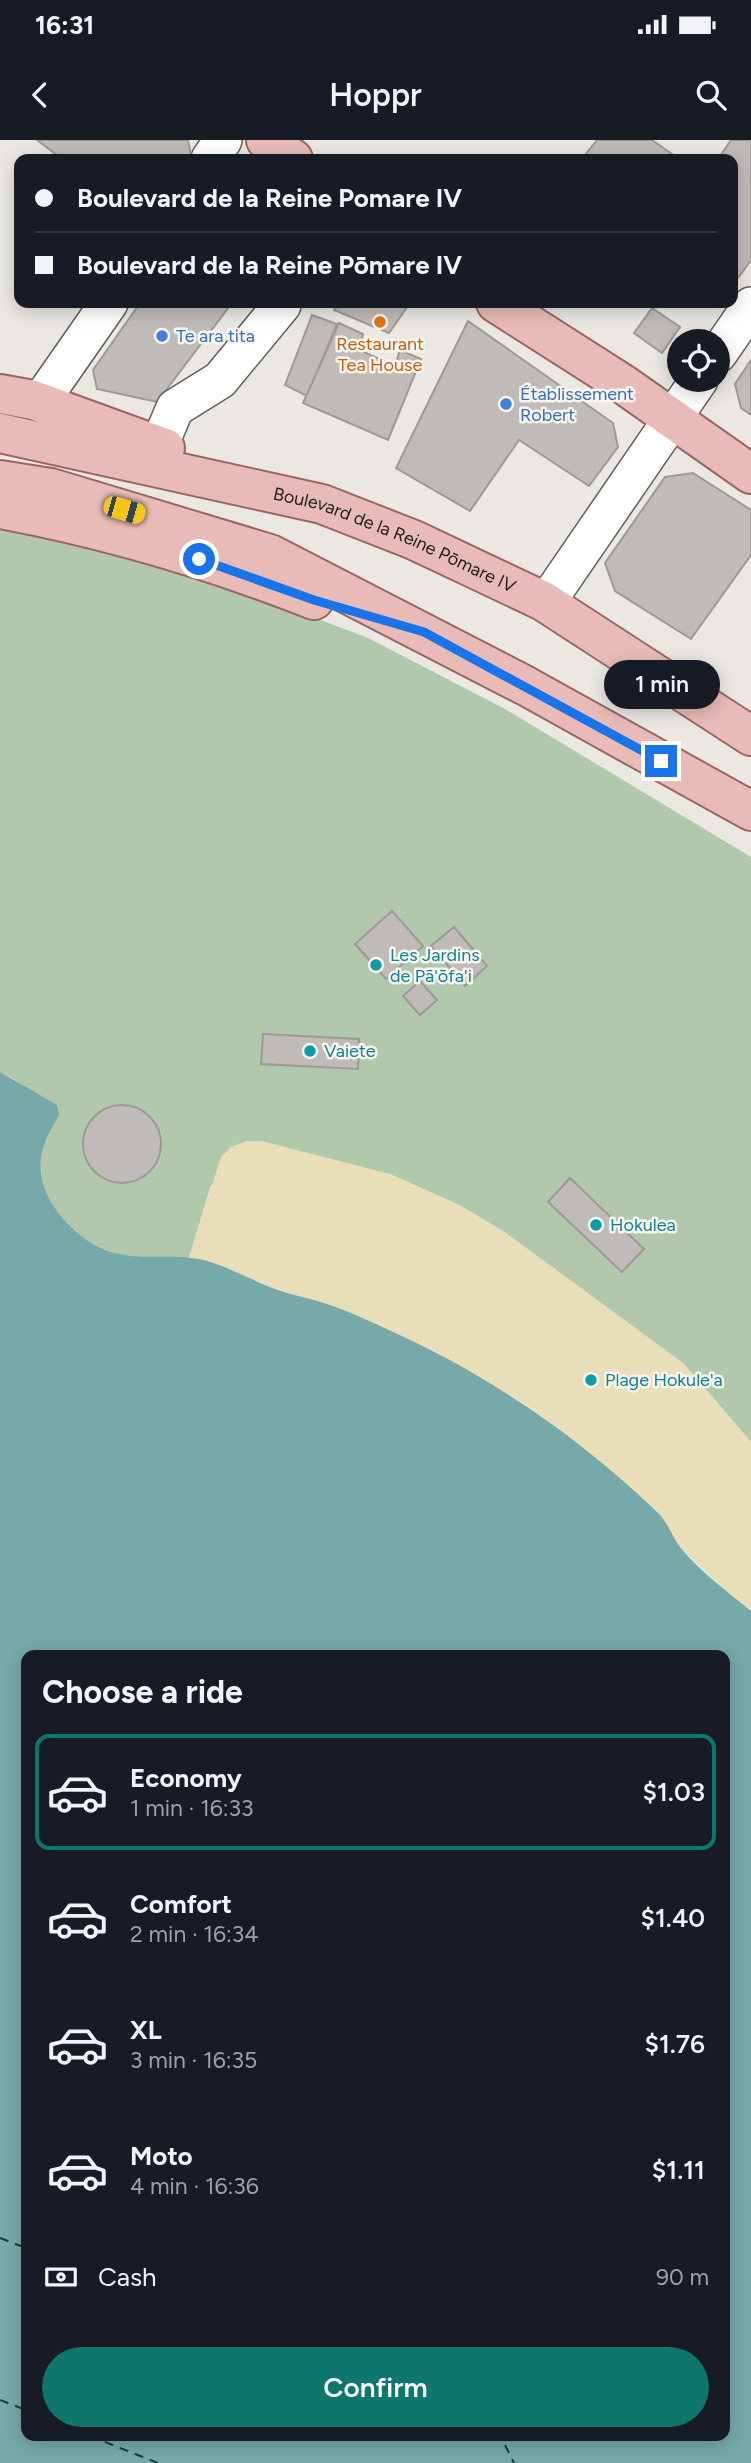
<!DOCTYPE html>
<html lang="en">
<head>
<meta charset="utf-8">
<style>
  body { margin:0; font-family:Figtree,sans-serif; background:#20242c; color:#f1f3f6; height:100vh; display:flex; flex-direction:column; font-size:26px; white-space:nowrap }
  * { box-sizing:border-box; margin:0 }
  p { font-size:23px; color:#9ea1a6 }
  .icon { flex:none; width:38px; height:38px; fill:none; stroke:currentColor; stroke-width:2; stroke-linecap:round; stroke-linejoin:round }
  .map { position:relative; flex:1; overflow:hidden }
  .drawer { position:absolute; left:21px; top:1510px; width:709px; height:791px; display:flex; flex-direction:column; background:#171b24; border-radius:14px; box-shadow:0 4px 18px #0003 }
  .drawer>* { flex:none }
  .banner { position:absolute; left:14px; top:14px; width:724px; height:154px; border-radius:14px; box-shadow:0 4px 18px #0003; display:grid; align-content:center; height:154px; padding:0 21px; background:#171b24 }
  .tools { position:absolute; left:667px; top:189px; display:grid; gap:14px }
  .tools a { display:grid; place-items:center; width:63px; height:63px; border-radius:50%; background:#171b24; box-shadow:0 4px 18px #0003; font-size:35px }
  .end { position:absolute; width:32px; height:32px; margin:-16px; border:9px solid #1a73e8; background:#fff; box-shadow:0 0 0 4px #fff }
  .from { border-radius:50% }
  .bubble { position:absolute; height:49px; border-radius:24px; background:#171b24; box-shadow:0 4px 18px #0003; font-size:23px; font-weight:600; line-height:49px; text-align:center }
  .car { position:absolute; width:21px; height:42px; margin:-21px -10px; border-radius:9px; box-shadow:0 0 5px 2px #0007; background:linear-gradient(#f5c518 24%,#345 0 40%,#f5c518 0 76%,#345 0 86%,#f5c518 0) }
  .banner b { display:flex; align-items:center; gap:24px; height:66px; font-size:26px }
  .banner b+b { border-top:2px solid #363941 }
  .banner i { width:18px; height:18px; background:#f1f3f6 }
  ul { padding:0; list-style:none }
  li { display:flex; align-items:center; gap:21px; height:116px; margin:0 14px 10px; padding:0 7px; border:4px solid transparent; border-radius:14px }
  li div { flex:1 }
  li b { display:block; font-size:26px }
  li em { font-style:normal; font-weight:600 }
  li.current { border-color:#0f766e }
  li>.icon { width:63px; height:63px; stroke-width:1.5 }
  h2 { padding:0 21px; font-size:32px; line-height:84px }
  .pay { display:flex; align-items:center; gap:18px; height:77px; padding:0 21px; font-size:26px }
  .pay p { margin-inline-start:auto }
  .button { display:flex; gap:14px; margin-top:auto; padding:14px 21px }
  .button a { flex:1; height:80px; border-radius:42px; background:#0f766e; color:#fff; font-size:28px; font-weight:600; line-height:80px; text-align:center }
  .status { display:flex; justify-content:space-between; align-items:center; height:49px; padding:0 35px; background:#171b24; direction:ltr }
  .status svg { height:19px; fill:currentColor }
  header { display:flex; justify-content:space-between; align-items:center; height:91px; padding:0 21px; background:#171b24; font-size:32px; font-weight:600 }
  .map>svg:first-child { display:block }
  .green { fill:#b1c8ad }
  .sand { fill:#e8dfb9 }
  .water { fill:#77a9aa; fill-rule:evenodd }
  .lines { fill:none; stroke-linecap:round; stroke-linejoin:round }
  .ferry { stroke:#104041; stroke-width:2; stroke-dasharray:9 7; stroke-linecap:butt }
  .building { fill:#c0bab8; stroke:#9e9896; stroke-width:2 }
  .minor-casing { stroke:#605e5a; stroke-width:40 }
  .primary-casing { stroke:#986662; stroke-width:42 }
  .minor { stroke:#fff; stroke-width:37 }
  .primary { stroke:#e9bbb8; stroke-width:38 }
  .route { stroke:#1a73e8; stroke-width:9 }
  .food-dot { fill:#e8710a; stroke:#f8f5f0; stroke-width:2.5 }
  .shop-dot { fill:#3f7fe0; stroke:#f8f5f0; stroke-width:2.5 }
  .culture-dot { fill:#0f9aa8; stroke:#f8f5f0; stroke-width:2.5 }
  .labels { text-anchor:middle; stroke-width:5; stroke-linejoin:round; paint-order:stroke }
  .shop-label { font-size:18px; fill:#366cbe; stroke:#f8f5f0; text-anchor:start }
  .food-label { font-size:18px; fill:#c56008; stroke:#f8f5f0 }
  .street-label { font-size:18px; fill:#1d1c1a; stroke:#f8f5f0 }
  .culture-label { font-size:18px; fill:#0d838f; stroke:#f8f5f0; text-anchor:start }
</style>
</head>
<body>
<div class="status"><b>16:31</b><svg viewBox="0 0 49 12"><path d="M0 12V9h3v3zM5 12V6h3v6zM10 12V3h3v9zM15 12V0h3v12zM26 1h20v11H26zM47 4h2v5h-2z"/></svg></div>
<header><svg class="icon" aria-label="back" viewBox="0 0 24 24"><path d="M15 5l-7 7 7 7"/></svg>Hoppr<svg class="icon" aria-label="search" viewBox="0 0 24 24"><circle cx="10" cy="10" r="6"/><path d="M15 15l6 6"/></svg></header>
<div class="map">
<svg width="751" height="2323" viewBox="0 0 751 2323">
  <rect width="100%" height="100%" fill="#ebe8e3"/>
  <path class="green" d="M 0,385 L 32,390 L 224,443 L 368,498 L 505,569 L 751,717 L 751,1302 L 684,1224 L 503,1091 L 459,1065 L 390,1034 L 211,1045 L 189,1118 C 162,1118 128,1122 102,1111 C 70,1096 38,1057 41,1020 C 42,1004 52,990 59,975 L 15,940 L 0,932 Z"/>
  <polygon class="sand" points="247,1001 262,1001 390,1034 459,1065 503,1091 684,1224 751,1302 751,1471 721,1446 681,1408 660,1375 530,1267 472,1233 392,1191 328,1165 281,1151 209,1122 189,1118 221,1017 231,1007"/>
  <path class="water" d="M 0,932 L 57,965 L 59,975 C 55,984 48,994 45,1003 C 30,1040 56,1078 85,1099 C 125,1128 164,1110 207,1121 C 232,1128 256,1143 281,1151 C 296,1156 312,1159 327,1164 C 348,1171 370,1181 391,1191 C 487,1234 581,1298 657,1372 C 667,1381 672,1396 680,1407 C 699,1431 727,1451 751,1471 L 751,2323 L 0,2323 ZM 26,1516 L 724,1516 L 724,2296 L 26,2296 Z"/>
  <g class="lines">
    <g class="ferry">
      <polyline points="0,2098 26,2108"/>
      <polyline points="0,2260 26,2270"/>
      <polyline points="90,2296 158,2323"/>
      <polyline points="493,2296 502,2299 514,2323"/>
    </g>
  </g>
  <g class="building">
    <polygon points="37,0 188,0 191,16 188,19 62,19"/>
    <polygon points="597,0 652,0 679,19 582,19"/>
    <polygon points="731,0 751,0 751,120 733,145 733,19 718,19"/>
    <polygon points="140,163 232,163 157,262 97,249 93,230"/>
    <polygon points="338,163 410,163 389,193 334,170"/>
    <polygon points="652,168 680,187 662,213 634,193"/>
    <polygon points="312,175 337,184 307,256 285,245"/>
    <polygon points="468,181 613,283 618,307 589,346 519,300 470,371 396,328"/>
    <polygon points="339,183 363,194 359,210 395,226 400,210 421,219 388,300 303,263"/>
    <polygon points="751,220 751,275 741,268 735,244"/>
    <polygon points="693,333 751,370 751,415 691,499 615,451 605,423 665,337"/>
    <polygon points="392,771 423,806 386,839 355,804"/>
    <polygon points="454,787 487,826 465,846 431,806"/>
    <polygon points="420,841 437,860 420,875 403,856"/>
    <polygon points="263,894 359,899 358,929 261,924"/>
    <circle cx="122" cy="1004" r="39"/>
    <polygon points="570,1038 644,1109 622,1132 548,1062"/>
  </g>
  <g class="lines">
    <defs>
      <g id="minor">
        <polyline points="210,19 223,0"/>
        <polyline points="718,214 751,166"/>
        <polyline points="40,262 109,163"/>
        <polyline points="159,306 175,268 220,240 282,165"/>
        <polyline points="546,463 699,240"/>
      </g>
      <g id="primary">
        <polyline points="266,0 293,19"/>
        <polyline points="496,163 623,244 751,334"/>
        <polyline points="0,254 33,260 165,308"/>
        <path id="s1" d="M 0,293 L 322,364 L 414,400 L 543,461 L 751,596"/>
        <polyline points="0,340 51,348 270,414 526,546 751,671"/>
        <path d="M 0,369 C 107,389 212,420 314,460"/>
      </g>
    </defs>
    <use href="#minor" class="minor-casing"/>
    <use href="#primary" class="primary-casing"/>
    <use href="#minor" class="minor"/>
    <use href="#primary" class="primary"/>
  </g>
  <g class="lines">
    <polyline class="route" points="199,419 314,460 424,492 661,621"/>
  </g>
  <circle class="food-dot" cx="380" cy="182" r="7"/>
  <g class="shop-dot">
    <circle cx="162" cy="196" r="7"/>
    <circle cx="506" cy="264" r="7"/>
  </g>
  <g class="culture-dot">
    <circle cx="376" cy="825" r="7"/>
    <circle cx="310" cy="911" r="7"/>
    <circle cx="596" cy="1085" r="7"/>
    <circle cx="591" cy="1240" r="7"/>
  </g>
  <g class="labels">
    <g class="shop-label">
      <text x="176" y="202">Te ara tita</text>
      <text x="520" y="260">Établissement<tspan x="520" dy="21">Robert</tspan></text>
    </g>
    <g class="food-label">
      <text x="380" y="210">Restaurant<tspan x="380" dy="21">Tea House</tspan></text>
    </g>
    <g class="street-label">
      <text dy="6" stroke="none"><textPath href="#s1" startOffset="410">Boulevard de la Reine Pōmare IV</textPath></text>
    </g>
    <g class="culture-label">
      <text x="390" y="821">Les Jardins<tspan x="390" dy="21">de Pā'ōfa'i</tspan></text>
      <text x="324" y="917">Vaiete</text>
      <text x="610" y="1091">Hokulea</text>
      <text x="605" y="1246">Plage Hokule'a</text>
    </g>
  </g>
</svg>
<div class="tools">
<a><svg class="icon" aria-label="locate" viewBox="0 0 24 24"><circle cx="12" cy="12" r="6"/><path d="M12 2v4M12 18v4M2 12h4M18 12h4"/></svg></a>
</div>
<i class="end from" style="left:199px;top:419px"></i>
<i class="end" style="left:661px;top:621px"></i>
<div class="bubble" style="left:604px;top:520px;width:116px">1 min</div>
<i class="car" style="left:124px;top:370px;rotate:106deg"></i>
<div class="banner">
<b><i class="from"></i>Boulevard de la Reine Pomare IV</b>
<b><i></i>Boulevard de la Reine Pōmare IV</b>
</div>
<section class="drawer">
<h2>Choose a ride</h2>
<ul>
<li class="current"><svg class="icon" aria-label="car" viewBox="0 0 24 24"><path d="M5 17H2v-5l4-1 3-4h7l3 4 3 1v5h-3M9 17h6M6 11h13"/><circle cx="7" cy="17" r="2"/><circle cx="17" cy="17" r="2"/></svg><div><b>Economy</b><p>1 min · 16:33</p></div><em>$1.03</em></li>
<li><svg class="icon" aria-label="car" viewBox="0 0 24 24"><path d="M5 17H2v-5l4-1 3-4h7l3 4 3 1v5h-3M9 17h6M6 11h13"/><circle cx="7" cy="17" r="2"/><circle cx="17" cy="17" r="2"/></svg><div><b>Comfort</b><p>2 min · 16:34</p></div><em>$1.40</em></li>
<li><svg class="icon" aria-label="car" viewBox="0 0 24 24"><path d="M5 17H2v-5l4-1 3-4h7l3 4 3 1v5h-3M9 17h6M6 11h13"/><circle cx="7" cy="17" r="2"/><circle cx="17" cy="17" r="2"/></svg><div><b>XL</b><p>3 min · 16:35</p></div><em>$1.76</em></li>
<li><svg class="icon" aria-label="car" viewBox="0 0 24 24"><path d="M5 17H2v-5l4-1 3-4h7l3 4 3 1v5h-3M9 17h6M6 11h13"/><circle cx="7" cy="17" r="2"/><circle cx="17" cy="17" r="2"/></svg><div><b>Moto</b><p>4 min · 16:36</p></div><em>$1.11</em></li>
</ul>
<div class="pay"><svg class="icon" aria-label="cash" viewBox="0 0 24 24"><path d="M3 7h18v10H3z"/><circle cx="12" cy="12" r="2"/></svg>Cash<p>90 m</p></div>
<div class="button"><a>Confirm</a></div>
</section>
</div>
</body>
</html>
